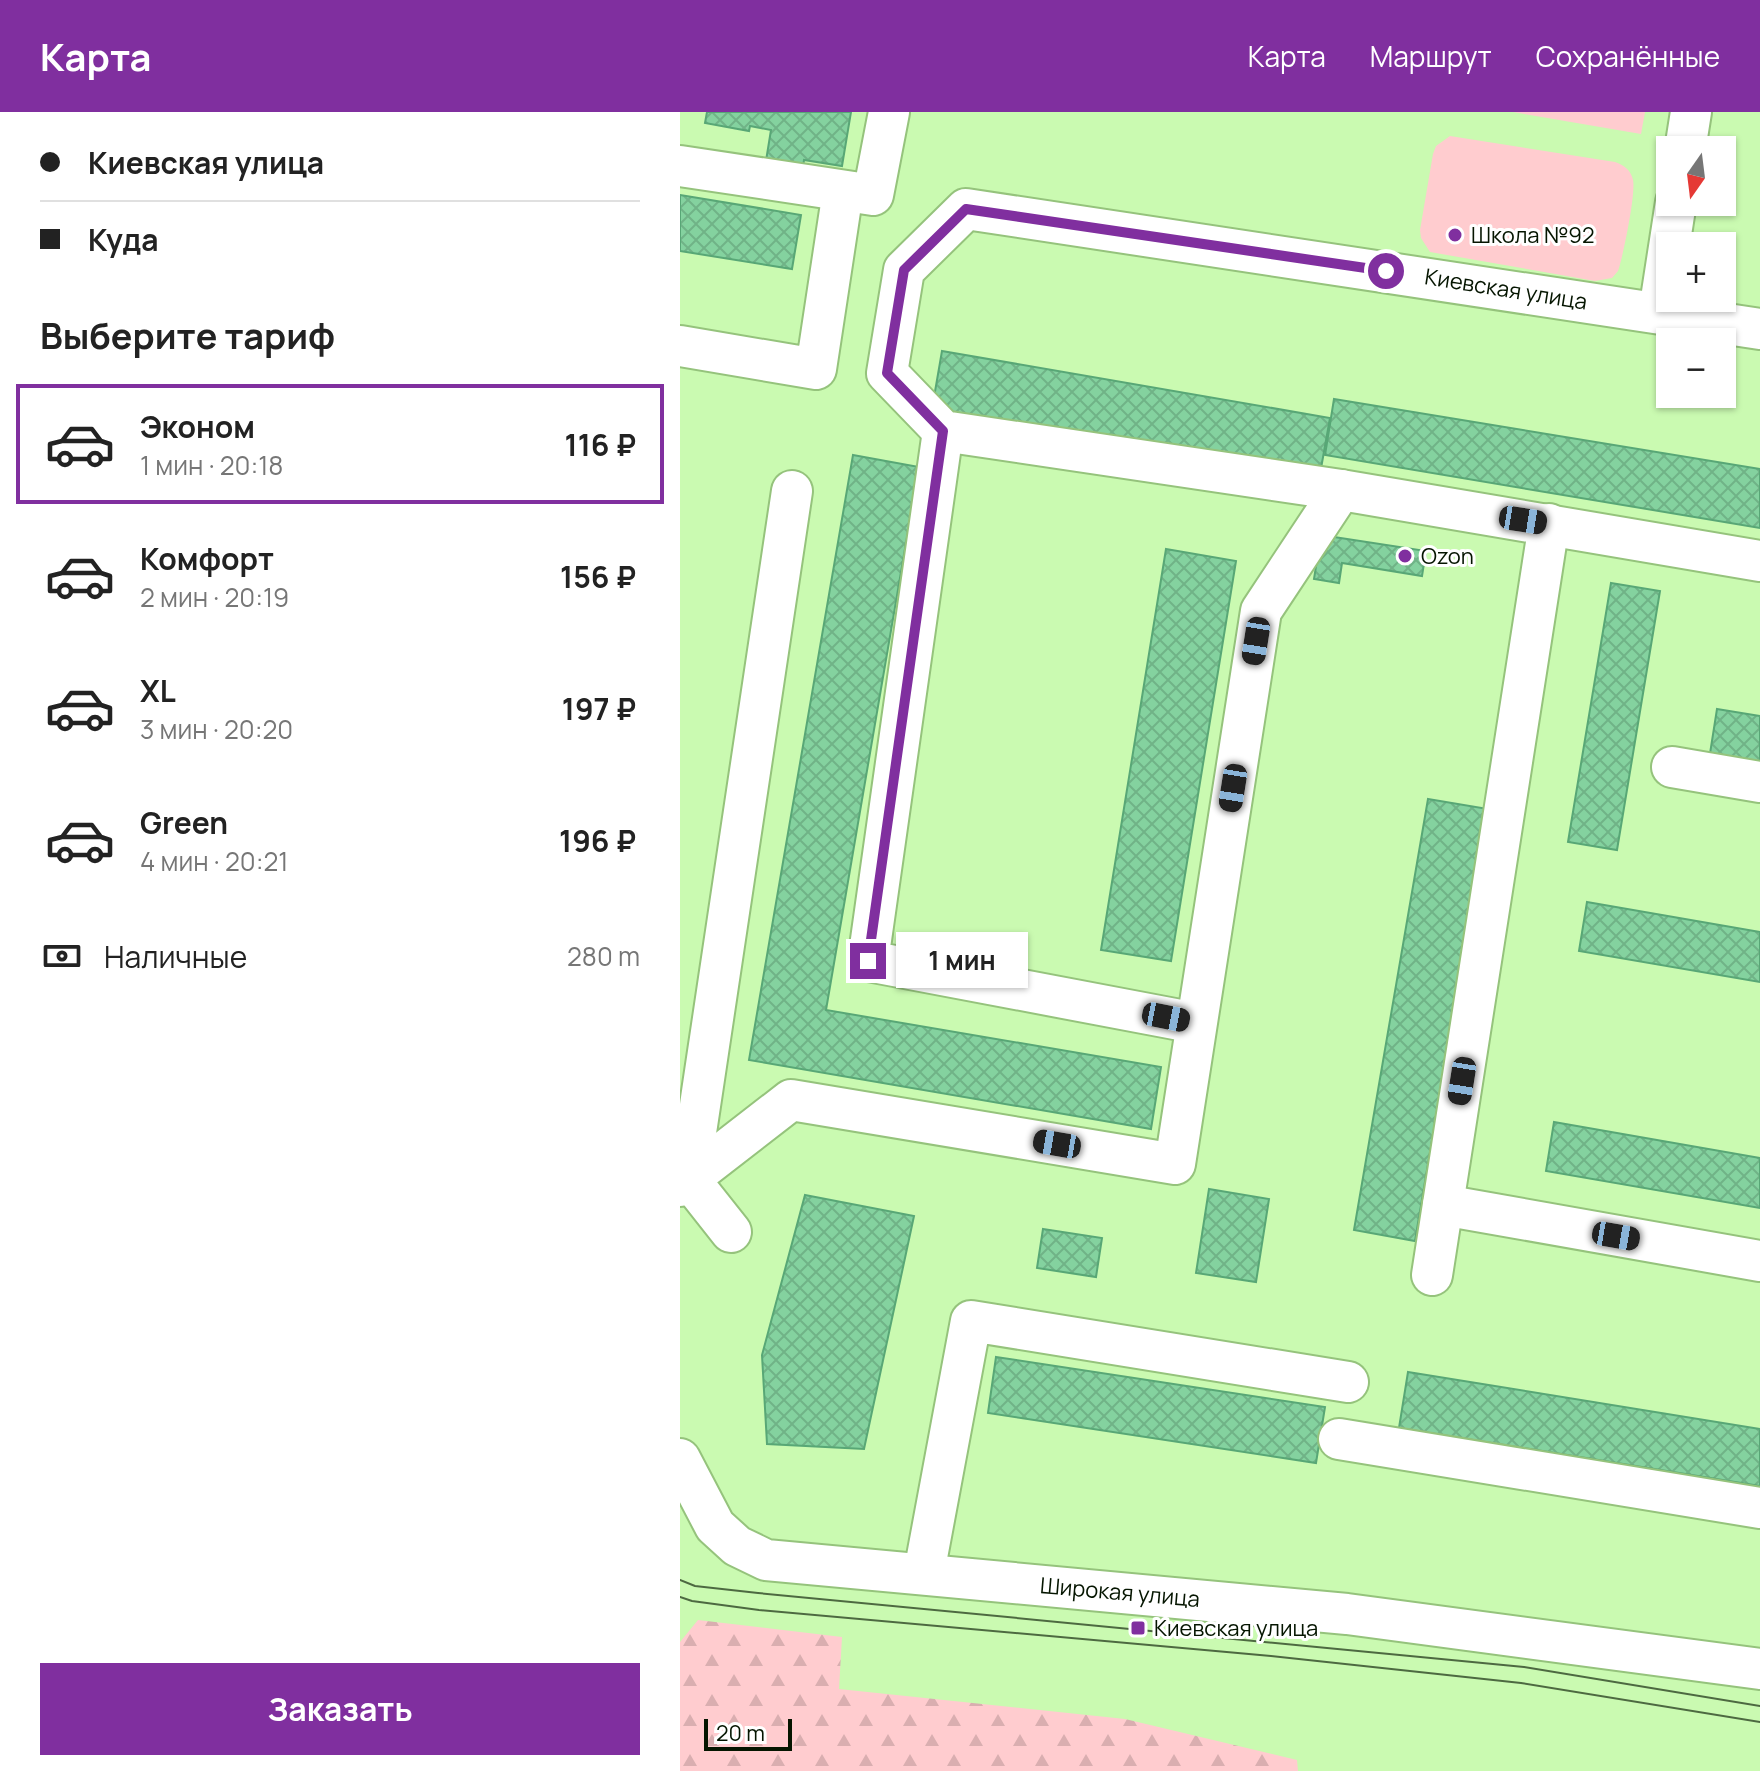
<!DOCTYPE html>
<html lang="ru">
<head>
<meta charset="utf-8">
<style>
  body { margin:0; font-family:Manrope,sans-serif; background:#f2f2f2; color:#222; height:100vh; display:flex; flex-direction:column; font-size:30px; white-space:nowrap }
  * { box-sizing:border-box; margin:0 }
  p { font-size:26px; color:#767676 }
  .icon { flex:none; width:44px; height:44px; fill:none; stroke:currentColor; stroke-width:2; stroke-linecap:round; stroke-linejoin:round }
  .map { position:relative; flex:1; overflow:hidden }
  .details { display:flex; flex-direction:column; background:#fff; width:680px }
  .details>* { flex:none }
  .banner { display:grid; align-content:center; height:176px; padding:0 40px; background:#fff }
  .needle { width:52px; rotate:194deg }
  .controls { position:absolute; left:976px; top:24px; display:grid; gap:16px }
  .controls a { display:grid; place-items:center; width:80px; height:80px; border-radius:0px; background:#fff; box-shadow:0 2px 6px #0004; font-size:40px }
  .scale { position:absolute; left:24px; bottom:20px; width:88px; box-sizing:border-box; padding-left:8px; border:4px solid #051500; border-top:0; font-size:22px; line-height:28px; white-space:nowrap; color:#051500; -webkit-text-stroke:6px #fff; paint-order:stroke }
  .end { position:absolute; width:36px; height:36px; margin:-18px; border:10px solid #802f9f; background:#fff; box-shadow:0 0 0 4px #fff }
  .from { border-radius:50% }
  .bubble { position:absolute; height:56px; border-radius:0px; background:#fff; box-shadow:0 2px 6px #0004; font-size:26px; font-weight:700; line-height:56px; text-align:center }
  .car { position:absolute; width:24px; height:48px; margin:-24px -12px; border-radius:10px; box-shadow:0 0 6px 2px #0007; background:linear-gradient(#222 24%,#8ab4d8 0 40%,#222 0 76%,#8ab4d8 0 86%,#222 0) }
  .banner b { display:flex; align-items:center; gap:28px; height:76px; font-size:30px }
  .banner b+b { border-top:2px solid #e0e0e0 }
  .banner i { width:20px; height:20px; background:#222 }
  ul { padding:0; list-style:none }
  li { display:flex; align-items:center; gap:24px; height:120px; margin:0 16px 12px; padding:0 24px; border:4px solid transparent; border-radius:0px }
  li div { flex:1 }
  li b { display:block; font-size:30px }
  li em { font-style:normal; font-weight:700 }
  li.current { border-color:#802f9f }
  li>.icon { width:72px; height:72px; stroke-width:1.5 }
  h2 { padding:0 40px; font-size:36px; line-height:96px }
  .pay { display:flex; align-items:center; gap:20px; height:88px; padding:0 40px; font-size:30px }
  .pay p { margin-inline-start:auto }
  .action { display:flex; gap:16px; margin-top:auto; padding:16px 40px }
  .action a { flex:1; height:92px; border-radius:0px; background:#802f9f; color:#fff; font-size:32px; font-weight:700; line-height:92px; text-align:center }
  header { display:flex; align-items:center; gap:48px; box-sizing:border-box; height:112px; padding:0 40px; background:#802f9f; color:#fff }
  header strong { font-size:38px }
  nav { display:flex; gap:44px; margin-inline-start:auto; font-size:28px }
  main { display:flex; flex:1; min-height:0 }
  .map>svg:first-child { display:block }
  .grass { fill:#ffcccf }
  .forest { fill:url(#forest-firs) }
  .building { fill:url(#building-cross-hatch); stroke:#58a776; stroke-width:2 }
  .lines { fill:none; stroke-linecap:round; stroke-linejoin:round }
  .minor-casing { stroke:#95c37c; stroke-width:44 }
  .minor { stroke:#fff; stroke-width:40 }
  .tram { stroke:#4d6941; stroke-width:2 }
  .route { stroke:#802f9f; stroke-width:10 }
  .poi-dot { fill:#802f9f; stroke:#fff; stroke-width:3 }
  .labels { text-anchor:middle; stroke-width:6; stroke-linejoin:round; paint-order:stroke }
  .poi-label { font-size:22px; fill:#051500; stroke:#fff; text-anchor:start }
  .street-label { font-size:22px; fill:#051500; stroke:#fff }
</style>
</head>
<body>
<header>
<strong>Карта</strong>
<nav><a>Карта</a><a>Маршрут</a><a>Сохранённые</a></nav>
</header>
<main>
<section class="details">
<div class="banner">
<b><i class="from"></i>Киевская улица</b>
<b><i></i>Куда</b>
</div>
<h2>Выберите тариф</h2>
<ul>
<li class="current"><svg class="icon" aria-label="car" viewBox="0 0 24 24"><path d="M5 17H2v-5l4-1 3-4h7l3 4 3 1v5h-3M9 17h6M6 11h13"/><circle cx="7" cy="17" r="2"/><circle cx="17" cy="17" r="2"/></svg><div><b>Эконом</b><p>1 мин · 20:18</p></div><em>116 ₽</em></li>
<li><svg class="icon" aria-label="car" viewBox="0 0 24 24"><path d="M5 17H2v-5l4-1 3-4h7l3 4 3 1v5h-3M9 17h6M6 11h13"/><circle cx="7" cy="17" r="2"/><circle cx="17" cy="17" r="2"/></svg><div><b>Комфорт</b><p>2 мин · 20:19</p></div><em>156 ₽</em></li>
<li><svg class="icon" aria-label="car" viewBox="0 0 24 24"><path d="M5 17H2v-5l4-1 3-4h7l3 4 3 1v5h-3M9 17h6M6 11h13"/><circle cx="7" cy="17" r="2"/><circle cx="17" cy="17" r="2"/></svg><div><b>XL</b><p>3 мин · 20:20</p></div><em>197 ₽</em></li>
<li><svg class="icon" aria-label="car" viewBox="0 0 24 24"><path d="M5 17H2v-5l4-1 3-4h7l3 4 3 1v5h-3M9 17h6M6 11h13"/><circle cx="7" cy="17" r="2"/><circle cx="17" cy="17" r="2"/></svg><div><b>Green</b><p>4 мин · 20:21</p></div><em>196 ₽</em></li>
</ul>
<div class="pay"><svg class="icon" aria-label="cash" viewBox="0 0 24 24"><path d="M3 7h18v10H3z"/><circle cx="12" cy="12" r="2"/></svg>Наличные<p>280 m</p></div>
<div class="action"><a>Заказать</a></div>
</section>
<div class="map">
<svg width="1080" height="1659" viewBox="0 0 1080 1659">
  <defs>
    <pattern id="forest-firs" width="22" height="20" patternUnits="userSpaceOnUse" patternTransform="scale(2)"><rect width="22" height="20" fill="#ffcccf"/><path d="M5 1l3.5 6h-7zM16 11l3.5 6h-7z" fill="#d9aeb0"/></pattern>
    <pattern id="building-cross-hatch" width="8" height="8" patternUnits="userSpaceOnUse" patternTransform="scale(2)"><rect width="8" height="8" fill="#84d29f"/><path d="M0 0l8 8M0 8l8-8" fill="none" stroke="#70b387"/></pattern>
  </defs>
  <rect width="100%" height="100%" fill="#cafab1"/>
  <g class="grass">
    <polygon points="833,0 965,0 961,22"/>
    <path d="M 770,24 L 935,50 C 944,53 951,58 953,68 C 956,81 943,145 938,159 L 932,166 L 915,169 L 750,140 L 741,126 L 740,118 L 753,42 L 756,34 Z"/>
  </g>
  <polygon class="forest" points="18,1508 162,1525 159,1577 445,1607 617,1648 618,1659 0,1659 0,1530"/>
  <g class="building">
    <polygon points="27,0 171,0 162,54 124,48 122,61 85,55 91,18 70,14 69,19 25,11"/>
    <polygon points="0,83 121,103 112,157 0,139"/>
    <polygon points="262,239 650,306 640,362 252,297"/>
    <polygon points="654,287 1080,357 1080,416 645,343"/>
    <polygon points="173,343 239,355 146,898 481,955 471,1017 69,948"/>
    <polygon points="641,423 746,439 742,464 662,451 659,471 634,467"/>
    <polygon points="486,437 556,449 491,849 421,838"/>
    <polygon points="931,471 980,479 937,738 888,730"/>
    <polygon points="1037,597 1080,604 1080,656 1029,648"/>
    <polygon points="748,687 808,697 735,1129 674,1118"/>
    <polygon points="907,790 1080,820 1080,870 899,839"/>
    <polygon points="874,1010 1080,1046 1080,1096 866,1059"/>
    <polygon points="529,1077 589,1087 576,1170 516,1161"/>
    <polygon points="125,1083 234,1104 184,1337 87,1332 82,1243"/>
    <polygon points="363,1117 422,1126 416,1165 357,1156"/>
    <polygon points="316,1245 645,1295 636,1351 308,1301"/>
    <polygon points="728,1260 1080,1317 1080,1374 719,1316"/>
  </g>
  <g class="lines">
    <defs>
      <g id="minor">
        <polyline points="1005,38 1011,0"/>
        <polyline points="0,54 193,83 209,0"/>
        <polyline points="979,200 996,90"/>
        <polyline points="1080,217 286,97 224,158 207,261 263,319 661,378 1080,449"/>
        <polyline points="0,234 136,257 163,79"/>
        <polyline points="263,319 188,849 516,911"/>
        <polyline points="992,655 1080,670"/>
        <polyline points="0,1074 111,988 495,1052 581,499 661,378"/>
        <polyline points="763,1093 1080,1149"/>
        <polyline points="51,1120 9,1067 112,379"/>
        <polyline points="752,1163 869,412"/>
        <polyline points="659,1327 1080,1396"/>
        <polyline points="0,1347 35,1414 57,1434 86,1448 667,1502 1080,1557"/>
        <polyline points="244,1461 291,1209 668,1270"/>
      </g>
    </defs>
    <use href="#minor" class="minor-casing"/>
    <use href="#minor" class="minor"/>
    <g class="tram">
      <polyline points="0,1468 15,1474 78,1481 844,1555 1080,1594"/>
      <polyline points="0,1485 12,1489 79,1498 591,1544 841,1571 1080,1610"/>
    </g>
  </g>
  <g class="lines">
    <polyline class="route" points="188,849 263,319 207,261 224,158 286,97 706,159"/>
  </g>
  <g class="poi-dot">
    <circle cx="775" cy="123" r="8"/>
    <circle cx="725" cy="444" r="8"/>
    <rect x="450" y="1508" width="16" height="16" rx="4"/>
  </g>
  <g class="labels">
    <g class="poi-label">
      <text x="791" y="131">Школа №92</text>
      <text x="741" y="452">Ozon</text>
      <text x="474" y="1524">Киевская улица</text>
    </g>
    <g class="street-label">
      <text transform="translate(826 177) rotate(9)" y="8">Киевская улица</text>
      <text transform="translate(440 1480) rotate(5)" y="8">Широкая улица</text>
    </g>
  </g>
</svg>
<div class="controls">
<a><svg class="needle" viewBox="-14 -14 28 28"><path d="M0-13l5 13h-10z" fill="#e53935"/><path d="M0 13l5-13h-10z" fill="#767676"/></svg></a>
<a>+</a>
<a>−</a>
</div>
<div class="scale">20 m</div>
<i class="end from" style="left:706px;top:159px"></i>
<i class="end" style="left:188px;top:849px"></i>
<div class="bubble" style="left:216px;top:820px;width:132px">1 мин</div>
<i class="car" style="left:843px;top:408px;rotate:99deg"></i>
<i class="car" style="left:576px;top:529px;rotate:189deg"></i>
<i class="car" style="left:553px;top:676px;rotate:189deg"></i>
<i class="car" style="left:486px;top:905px;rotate:101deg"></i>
<i class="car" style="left:782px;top:969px;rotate:189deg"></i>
<i class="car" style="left:377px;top:1032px;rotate:280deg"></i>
<i class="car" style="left:936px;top:1124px;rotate:100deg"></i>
</div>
</main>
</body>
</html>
